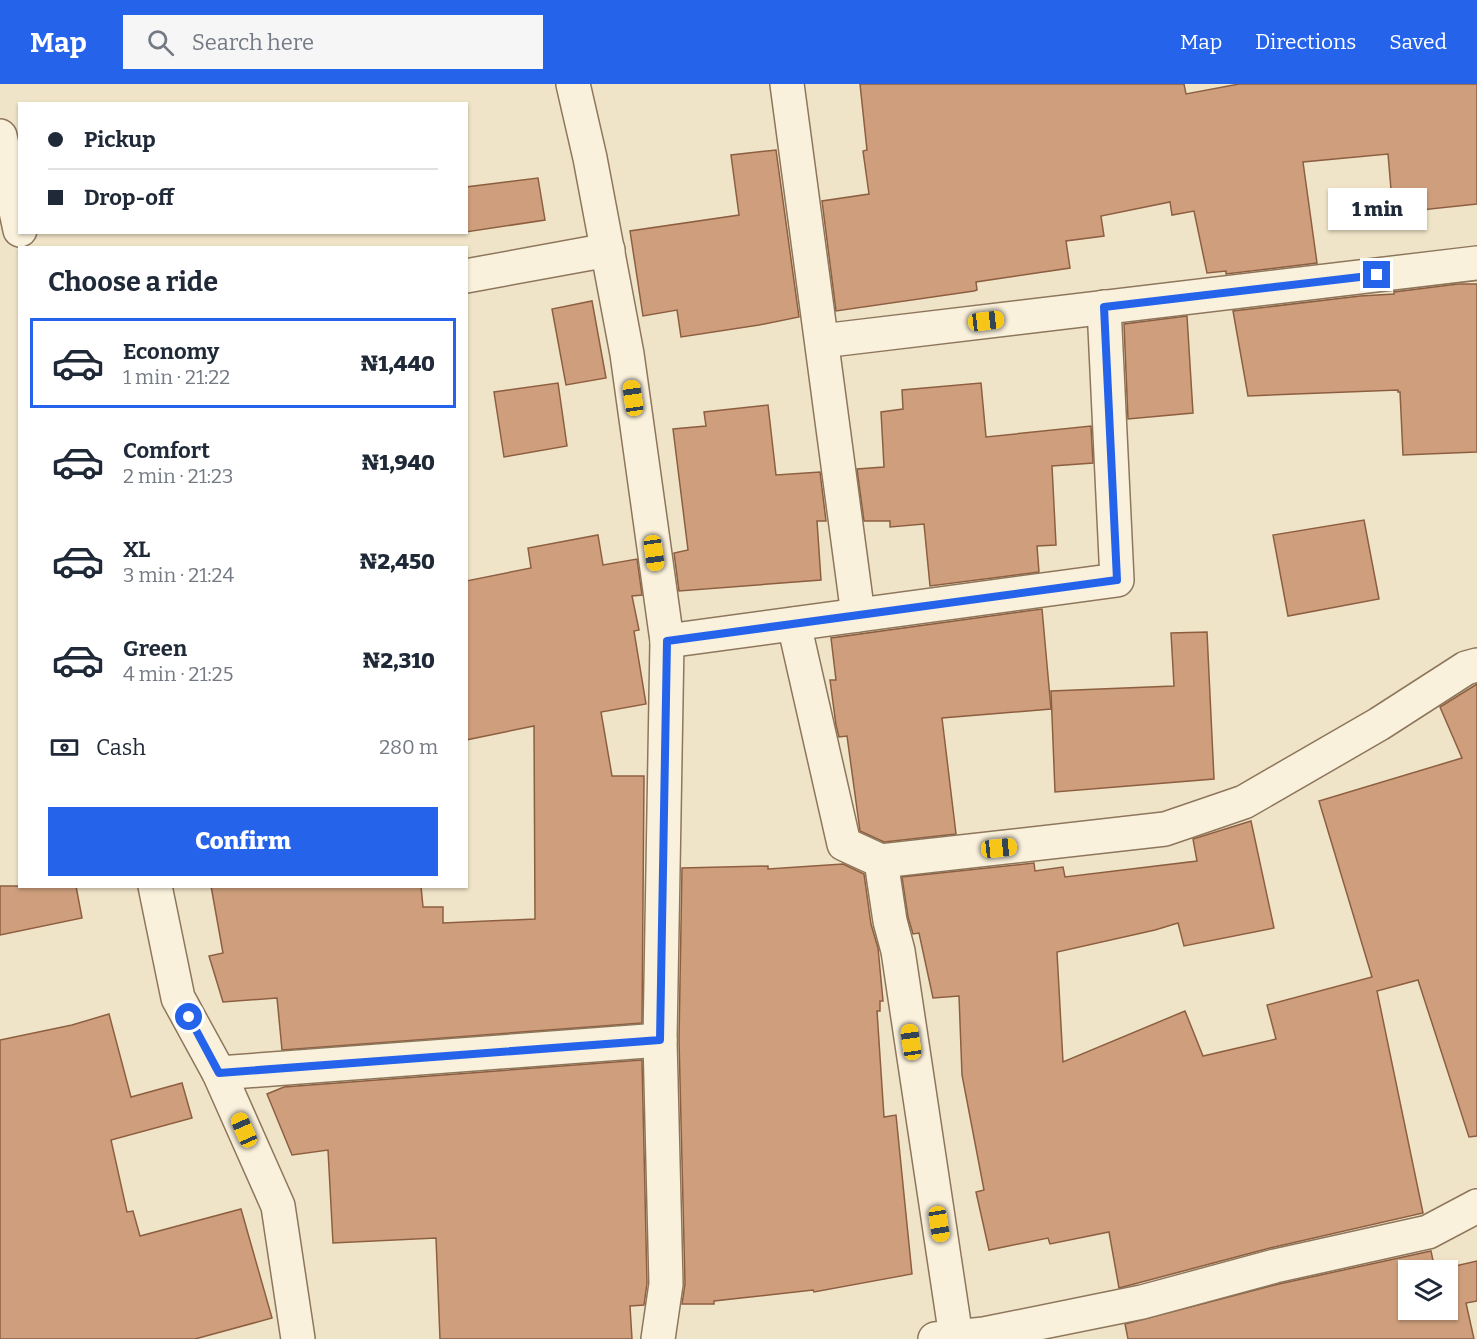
<!DOCTYPE html>
<html lang="en">
<head>
<meta charset="utf-8">
<style>
  body { margin:0; font-family:Bitter,serif; background:#f6f6f7; color:#1f2937; height:100vh; display:flex; flex-direction:column; font-size:22px; white-space:nowrap }
  * { box-sizing:border-box; margin:0 }
  p { font-size:20px; color:#747a83 }
  .icon { flex:none; width:33px; height:33px; fill:none; stroke:currentColor; stroke-width:2; stroke-linecap:round; stroke-linejoin:round }
  .map { position:relative; flex:1; overflow:hidden }
  .side { position:absolute; left:18px; top:162px; width:450px; height:642px; display:flex; flex-direction:column; background:#fff; border-radius:0px; box-shadow:0 2px 4px #0004 }
  .side>* { flex:none }
  .guide { position:absolute; left:18px; top:18px; width:450px; height:132px; border-radius:0px; box-shadow:0 2px 4px #0004; display:grid; align-content:center; height:132px; padding:0 30px; background:#fff }
  .buttons { position:absolute; left:1398px; top:1176px; display:grid; gap:12px }
  .buttons a { display:grid; place-items:center; width:60px; height:60px; border-radius:0px; background:#fff; box-shadow:0 2px 4px #0004; font-size:30px }
  .end { position:absolute; width:27px; height:27px; margin:-14px; border:8px solid #2563eb; background:#fff; box-shadow:0 0 0 3px #fff }
  .from { border-radius:50% }
  .bubble { position:absolute; height:42px; border-radius:0px; background:#fff; box-shadow:0 2px 4px #0004; font-size:20px; font-weight:800; line-height:42px; text-align:center }
  .car { position:absolute; width:18px; height:36px; margin:-18px -9px; border-radius:8px; box-shadow:0 0 4px 2px #0007; background:linear-gradient(#f5c518 24%,#345 0 40%,#f5c518 0 76%,#345 0 86%,#f5c518 0) }
  .guide b { display:flex; align-items:center; gap:21px; height:57px; font-size:22px }
  .guide b+b { border-top:2px solid #e0e1e3 }
  .guide i { width:15px; height:15px; background:#1f2937 }
  ul { padding:0; list-style:none }
  li { display:flex; align-items:center; gap:18px; height:90px; margin:0 12px 9px; padding:0 18px; border:3px solid transparent; border-radius:0px }
  li div { flex:1 }
  li b { display:block; font-size:22px }
  li em { font-style:normal; font-weight:800 }
  li.active { border-color:#2563eb }
  li>.icon { width:54px; height:54px; stroke-width:1.5 }
  h2 { padding:0 30px; font-size:27px; line-height:72px }
  .pay { display:flex; align-items:center; gap:15px; height:66px; padding:0 30px; font-size:22px }
  .pay p { margin-inline-start:auto }
  .primary-button { display:flex; gap:12px; margin-top:auto; padding:12px 30px }
  .primary-button a { flex:1; height:69px; border-radius:0px; background:#2563eb; color:#fff; font-size:24px; font-weight:800; line-height:69px; text-align:center }
  header { display:flex; align-items:center; gap:36px; box-sizing:border-box; height:84px; padding:0 30px; background:#2563eb; color:#fff }
  header strong { font-size:28px }
  nav { display:flex; gap:33px; margin-inline-start:auto; font-size:21px }
  .search { width:420px; height:54px; background:#f6f6f7; display:flex; align-items:center; gap:15px; box-sizing:border-box; padding:0 21px; border-radius:0px; color:#747a83; font-size:22px }
  .map>svg:first-child { display:block }
  .building { fill:#cf9f7d; stroke:#8d5f41; stroke-width:1.5 }
  .lines { fill:none; stroke-linecap:round; stroke-linejoin:round }
  .street-casing { stroke:#8d765c; stroke-width:36 }
  .street { stroke:#faf1dc; stroke-width:33 }
  .route { stroke:#2563eb; stroke-width:8 }
</style>
</head>
<body>
<header>
<strong>Map</strong>
<div class="search"><svg class="icon" aria-label="search" viewBox="0 0 24 24"><circle cx="10" cy="10" r="6"/><path d="M15 15l6 6"/></svg>Search here</div>
<nav><a>Map</a><a>Directions</a><a>Saved</a></nav>
</header>
<div class="map">
<svg width="1477" height="1255" viewBox="0 0 1477 1255">
  <rect width="100%" height="100%" fill="#f0e4c8"/>
  <g class="building">
    <polygon points="860,0 1184,0 1186,10 1239,0 1477,0 1477,120 1393,129 1388,70 1303,78 1317,179 1226,190 1226,187 1207,189 1194,127 1172,131 1170,118 1101,132 1104,152 1066,157 1070,184 976,198 977,206 974,207 836,227 822,117 869,110 863,67 867,66"/>
    <polygon points="776,66 799,233 759,241 681,253 677,226 643,232 630,147 739,131 731,71"/>
    <polygon points="538,94 545,136 466,148 466,103"/>
    <polygon points="1458,200 1477,200 1477,368 1403,371 1400,308 1398,308 1398,306 1248,312 1233,227 1360,212 1394,210 1394,208"/>
    <polygon points="592,217 606,294 566,301 552,225"/>
    <polygon points="1187,232 1193,329 1128,335 1124,240"/>
    <polygon points="558,299 567,362 504,373 494,308"/>
    <polygon points="981,299 986,353 1091,342 1093,379 1052,382 1056,461 1037,462 1039,488 930,502 924,440 890,443 890,437 864,437 857,385 884,383 881,328 903,325 902,306"/>
    <polygon points="768,321 776,391 820,388 826,437 817,437 821,496 679,507 674,469 688,466 673,345 706,342 704,328"/>
    <polygon points="1364,436 1379,515 1288,532 1273,451"/>
    <polygon points="598,451 603,481 637,475 642,511 632,512 639,546 634,547 646,620 601,628 612,692 644,692 642,939 282,966 277,914 223,918 209,872 223,869 211,802 421,802 423,823 443,823 443,839 535,835 534,642 466,656 466,497 531,484 528,464"/>
    <polygon points="1042,525 1051,625 942,634 956,750 884,758 860,747 847,652 839,653 836,641 830,596 836,596 831,554"/>
    <polygon points="1207,548 1214,695 1055,708 1051,607 1174,602 1171,549"/>
    <polygon points="1477,600 1477,1052 1469,1053 1418,896 1377,907 1423,1129 1270,1164 1119,1204 1109,1148 1050,1160 1048,1154 989,1166 976,1108 984,1106 962,991 959,912 933,914 919,849 913,850 908,833 902,793 1034,779 1035,787 1063,783 1065,793 1197,777 1193,755 1251,737 1274,844 1184,862 1178,839 1155,846 1057,868 1063,978 1185,927 1203,972 1276,955 1267,921 1372,893 1319,717 1462,674 1440,623"/>
    <polygon points="843,780 864,790 871,840 878,864 883,917 880,917 880,927 877,927 884,1033 896,1031 912,1190 814,1208 813,1206 714,1217 714,1220 682,1220 685,1200 679,956 682,784 768,782 768,785"/>
    <polygon points="0,802 76,802 82,834 0,851"/>
    <polygon points="109,930 131,1013 182,999 192,1034 111,1056 127,1128 133,1127 140,1152 241,1125 272,1234 195,1255 0,1255 0,956 72,941"/>
    <polygon points="642,976 647,1199 644,1221 630,1222 632,1255 440,1255 436,1154 333,1159 328,1066 292,1071 267,1010 284,1003"/>
    <polygon points="1431,1167 1435,1186 1408,1186 1408,1226 1448,1226 1448,1186 1438,1186 1477,1177 1477,1217 1466,1219 1474,1255 1128,1255 1125,1240 1279,1200"/>
  </g>
  <g class="lines">
    <defs>
      <g id="street">
        <polyline points="573,0 590,74 627,270 667,557 660,956 666,1200 658,1255"/>
        <polyline points="787,0 858,531"/>
        <polyline points="0,52 20,146"/>
        <polyline points="466,192 608,166"/>
        <polyline points="822,257 1477,179"/>
        <polyline points="794,540 844,760 881,777 890,837 898,867 956,1253"/>
        <polyline points="667,557 1117,496 1104,223"/>
        <polyline points="881,777 1165,745 1244,718 1379,640 1466,584 1477,581"/>
        <polyline points="155,802 178,914 219,989 278,1122 298,1255"/>
        <polyline points="219,989 660,956"/>
        <polyline points="935,1255 984,1250 1142,1218 1275,1182 1428,1148 1477,1122"/>
      </g>
    </defs>
    <use href="#street" class="street-casing"/>
    <use href="#street" class="street"/>
  </g>
  <g class="lines">
    <polyline class="route" points="189,933 219,989 660,956 667,557 1117,496 1104,223 1377,191"/>
  </g>
</svg>
<div class="buttons">
<a><svg class="icon" aria-label="layers" viewBox="0 0 24 24"><path d="M12 4l9 5-9 5-9-5zM3 14l9 5 9-5"/></svg></a>
</div>
<i class="end from" style="left:189px;top:933px"></i>
<i class="end" style="left:1377px;top:191px"></i>
<div class="bubble" style="left:1328px;top:104px;width:99px">1 min</div>
<i class="car" style="left:986px;top:237px;rotate:83deg"></i>
<i class="car" style="left:633px;top:314px;rotate:352deg"></i>
<i class="car" style="left:654px;top:469px;rotate:172deg"></i>
<i class="car" style="left:999px;top:764px;rotate:84deg"></i>
<i class="car" style="left:911px;top:958px;rotate:352deg"></i>
<i class="car" style="left:244px;top:1046px;rotate:336deg"></i>
<i class="car" style="left:939px;top:1140px;rotate:171deg"></i>
<div class="guide">
<b><i class="from"></i>Pickup</b>
<b><i></i>Drop-off</b>
</div>
<section class="side">
<h2>Choose a ride</h2>
<ul>
<li class="active"><svg class="icon" aria-label="car" viewBox="0 0 24 24"><path d="M5 17H2v-5l4-1 3-4h7l3 4 3 1v5h-3M9 17h6M6 11h13"/><circle cx="7" cy="17" r="2"/><circle cx="17" cy="17" r="2"/></svg><div><b>Economy</b><p>1 min · 21:22</p></div><em>₦1,440</em></li>
<li><svg class="icon" aria-label="car" viewBox="0 0 24 24"><path d="M5 17H2v-5l4-1 3-4h7l3 4 3 1v5h-3M9 17h6M6 11h13"/><circle cx="7" cy="17" r="2"/><circle cx="17" cy="17" r="2"/></svg><div><b>Comfort</b><p>2 min · 21:23</p></div><em>₦1,940</em></li>
<li><svg class="icon" aria-label="car" viewBox="0 0 24 24"><path d="M5 17H2v-5l4-1 3-4h7l3 4 3 1v5h-3M9 17h6M6 11h13"/><circle cx="7" cy="17" r="2"/><circle cx="17" cy="17" r="2"/></svg><div><b>XL</b><p>3 min · 21:24</p></div><em>₦2,450</em></li>
<li><svg class="icon" aria-label="car" viewBox="0 0 24 24"><path d="M5 17H2v-5l4-1 3-4h7l3 4 3 1v5h-3M9 17h6M6 11h13"/><circle cx="7" cy="17" r="2"/><circle cx="17" cy="17" r="2"/></svg><div><b>Green</b><p>4 min · 21:25</p></div><em>₦2,310</em></li>
</ul>
<div class="pay"><svg class="icon" aria-label="cash" viewBox="0 0 24 24"><path d="M3 7h18v10H3z"/><circle cx="12" cy="12" r="2"/></svg>Cash<p>280 m</p></div>
<div class="primary-button"><a>Confirm</a></div>
</section>
</div>
</body>
</html>
